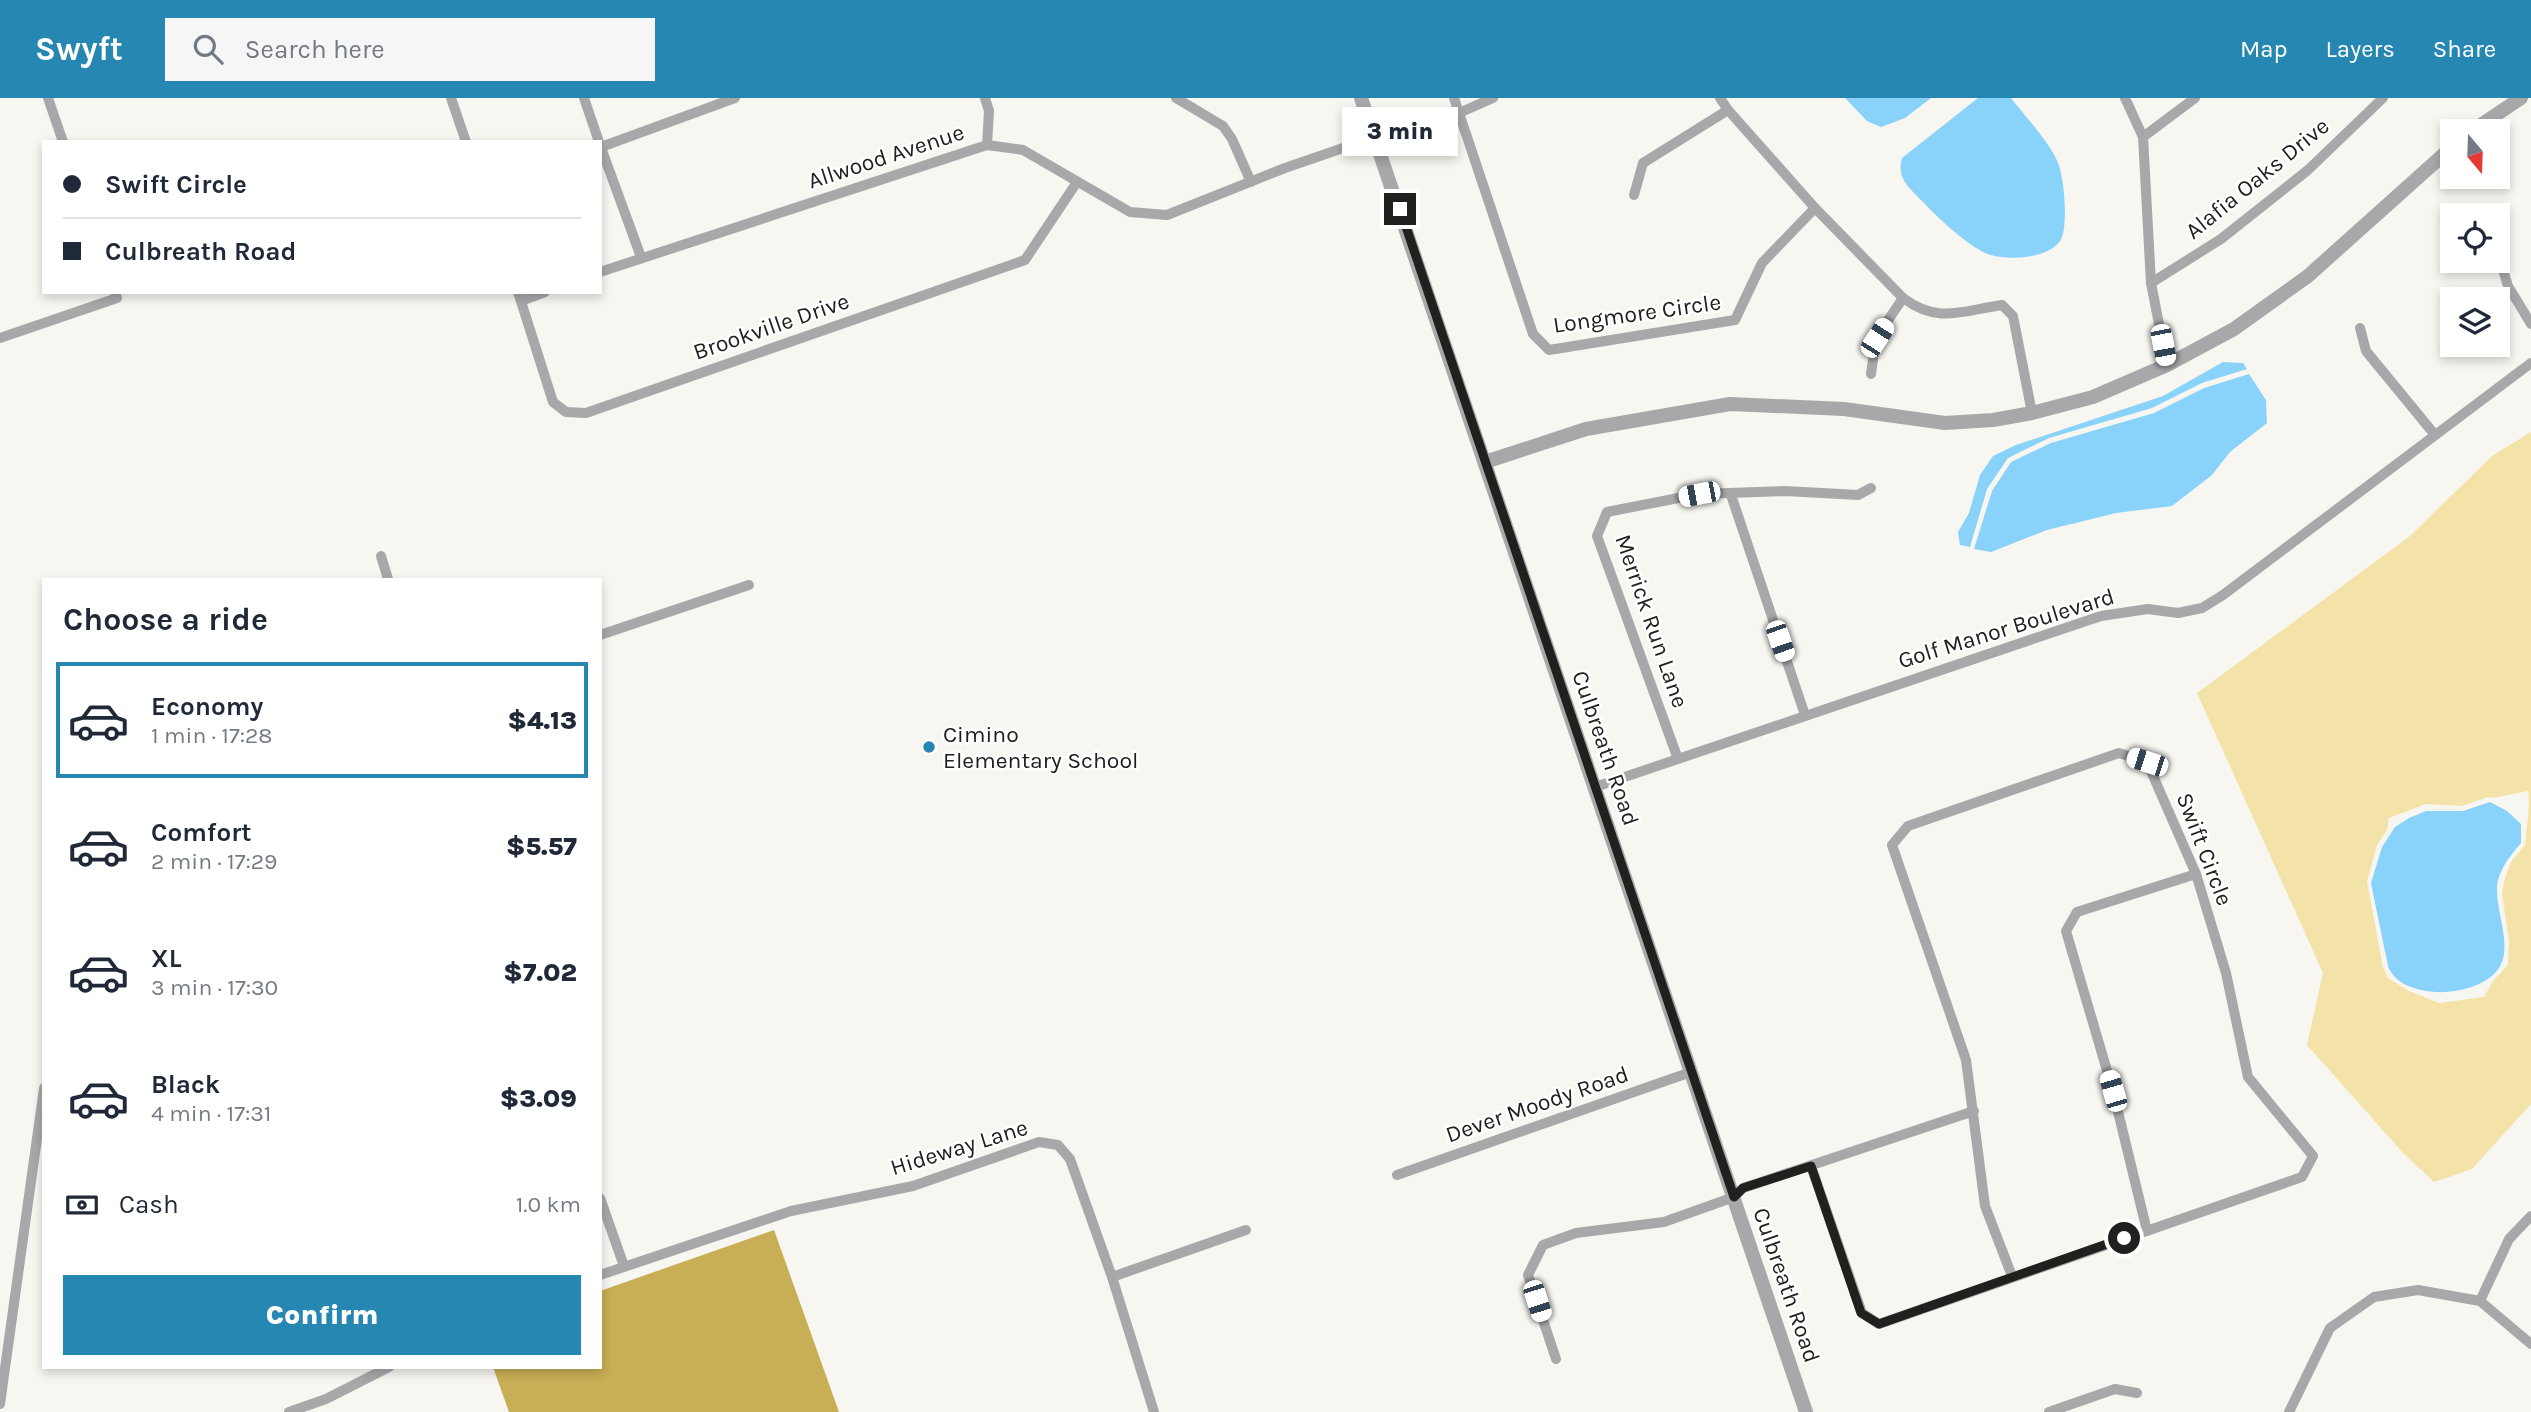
<!DOCTYPE html>
<html lang="en">
<head>
<meta charset="utf-8">
<style>
  body { margin:0; font-family:Karla,sans-serif; background:#f6f6f7; color:#1f2937; height:100vh; display:flex; flex-direction:column; font-size:26px; white-space:nowrap }
  * { box-sizing:border-box; margin:0 }
  p { font-size:23px; color:#747a83 }
  .icon { flex:none; width:38px; height:38px; fill:none; stroke:currentColor; stroke-width:2; stroke-linecap:round; stroke-linejoin:round }
  .map { position:relative; flex:1; overflow:hidden }
  .sheet { position:absolute; left:42px; top:480px; width:560px; height:791px; display:flex; flex-direction:column; background:#fff; border-radius:0px; box-shadow:0 4px 10px #0003 }
  .sheet>* { flex:none }
  .banner { position:absolute; left:42px; top:42px; width:560px; height:154px; border-radius:0px; box-shadow:0 4px 10px #0003; display:grid; align-content:center; height:154px; padding:0 21px; background:#fff }
  .needle { width:46px; rotate:161deg }
  .controls { position:absolute; left:2440px; top:21px; display:grid; gap:14px }
  .controls a { display:grid; place-items:center; width:70px; height:70px; border-radius:0px; background:#fff; box-shadow:0 4px 10px #0003; font-size:35px }
  .end { position:absolute; width:32px; height:32px; margin:-16px; border:9px solid #20201e; background:#fff; box-shadow:0 0 0 4px #fff }
  .from { border-radius:50% }
  .bubble { position:absolute; height:49px; border-radius:0px; background:#fff; box-shadow:0 4px 10px #0003; font-size:23px; font-weight:800; line-height:49px; text-align:center }
  .car { position:absolute; width:21px; height:42px; margin:-21px -10px; border-radius:9px; box-shadow:0 0 5px 2px #0007; background:linear-gradient(#fff 24%,#345 0 40%,#fff 0 76%,#345 0 86%,#fff 0) }
  .banner b { display:flex; align-items:center; gap:24px; height:66px; font-size:26px }
  .banner b+b { border-top:2px solid #e0e1e3 }
  .banner i { width:18px; height:18px; background:#1f2937 }
  ul { padding:0; list-style:none }
  li { display:flex; align-items:center; gap:21px; height:116px; margin:0 14px 10px; padding:0 7px; border:4px solid transparent; border-radius:0px }
  li div { flex:1 }
  li b { display:block; font-size:26px }
  li em { font-style:normal; font-weight:800 }
  li.active { border-color:#2687b2 }
  li>.icon { width:63px; height:63px; stroke-width:1.5 }
  h2 { padding:0 21px; font-size:32px; line-height:84px }
  .pay { display:flex; align-items:center; gap:18px; height:77px; padding:0 21px; font-size:26px }
  .pay p { margin-inline-start:auto }
  .primary-button { display:flex; gap:14px; margin-top:auto; padding:14px 21px }
  .primary-button a { flex:1; height:80px; border-radius:0px; background:#2687b2; color:#fff; font-size:28px; font-weight:800; line-height:80px; text-align:center }
  header { display:flex; align-items:center; gap:42px; box-sizing:border-box; height:98px; padding:0 35px; background:#2687b2; color:#fff }
  header strong { font-size:33px }
  nav { display:flex; gap:38px; margin-inline-start:auto; font-size:24px }
  .search { width:490px; height:63px; background:#f6f6f7; display:flex; align-items:center; gap:18px; box-sizing:border-box; padding:0 24px; border-radius:0px; color:#747a83; font-size:26px }
  .map>svg:first-child { display:block }
  .green { fill:#f4e3a9; fill-rule:evenodd }
  .forest { fill:#c8ae54 }
  .water { fill:#89d2f9 }
  .lines { fill:none; stroke-linecap:round; stroke-linejoin:round }
  .minor { stroke:#a7a8aa; stroke-width:10 }
  .tertiary { stroke:#a7a8aa; stroke-width:14 }
  .route { stroke:#20201e; stroke-width:9 }
  .poi-dot { fill:#2687b2; stroke:#fff; stroke-width:2.5 }
  .labels { text-anchor:middle; stroke-width:5; stroke-linejoin:round; paint-order:stroke }
  .street-label { font-size:23px; fill:#20201e; stroke:#fff }
  .poi-label { font-size:23px; fill:#20201e; stroke:#fff; text-anchor:start }
</style>
</head>
<body>
<header>
<strong>Swyft</strong>
<div class="search"><svg class="icon" aria-label="search" viewBox="0 0 24 24"><circle cx="10" cy="10" r="6"/><path d="M15 15l6 6"/></svg>Search here</div>
<nav><a>Map</a><a>Layers</a><a>Share</a></nav>
</header>
<div class="map">
<svg width="2531" height="1314" viewBox="0 0 2531 1314">
  <rect width="100%" height="100%" fill="#f7f6f1"/>
  <path class="green" d="M 2531,334 L 2531,1006 L 2472,1071 L 2434,1084 L 2403,1055 L 2307,947 L 2323,875 L 2197,595 L 2410,438 L 2492,358 ZM 2528,693 C 2531,708 2526,731 2525,747 L 2511,764 L 2504,783 L 2502,796 L 2509,843 L 2508,867 L 2493,883 L 2484,899 L 2439,905 L 2407,892 L 2388,880 L 2383,869 L 2367,784 L 2377,747 L 2387,732 L 2389,720 L 2426,706 L 2462,708 L 2488,699 L 2493,700 Z"/>
  <polygon class="forest" points="774,1132 839,1314 509,1314 493,1269 600,1269 600,1193"/>
  <g class="water">
    <polygon points="1845,0 1931,0 1905,20 1881,29 1867,23"/>
    <path d="M 1978,0 L 2011,0 C 2024,17 2051,46 2058,65 C 2064,79 2069,130 2060,143 C 2047,162 2003,163 1985,155 C 1965,145 1938,120 1923,104 C 1910,90 1896,81 1902,60 Z"/>
    <polygon points="2223,264 2243,265 2247,271 2202,285 2152,310 2049,340 2008,360 1987,391 1970,449 1960,447 1958,434 1969,415 1980,377 1993,358 2016,347 2163,298"/>
    <polygon points="2249,276 2266,302 2267,325 2230,354 2212,377 2172,408 2116,415 2047,432 1991,454 1974,451 1992,393 2011,364 2051,345 2154,315 2204,290"/>
    <path d="M 2490,704 L 2507,713 L 2521,726 L 2521,745 C 2510,758 2497,774 2497,791 C 2497,827 2523,866 2479,886 C 2464,893 2443,896 2426,893 C 2410,890 2394,884 2388,868 L 2371,785 L 2382,749 L 2395,729 L 2409,720 L 2426,713 L 2463,713 Z"/>
  </g>
  <g class="lines">
    <g class="minor">
      <polyline points="48,0 63,44"/>
      <polyline points="451,0 466,44"/>
      <polyline points="584,0 599,44"/>
      <polyline points="985,0 989,13 987,47"/>
      <polyline points="1176,0 1223,28 1232,41 1251,84"/>
      <polyline points="1454,0 1533,236 1549,252 1735,222 1762,165 1815,110"/>
      <path d="M 1720,0 L 1728,12 L 1815,110 L 1903,200 C 1938,226 1961,213 2002,207 L 2013,218 L 2032,315"/>
      <polyline points="2125,0 2143,39 2151,185 2167,267"/>
      <polyline points="2143,39 2195,0"/>
      <polyline points="600,47 641,159"/>
      <polyline points="601,49 735,0"/>
      <polyline points="1634,97 1643,65 1728,12"/>
      <polyline points="2497,152 2508,188 2531,226"/>
      <polyline points="600,174 987,47 1023,52 1130,114 1167,117 1285,70 1375,39 1459,15 1493,0"/>
      <polyline points="2151,185 2221,141 2308,72 2383,0"/>
      <polyline points="518,194 553,304 566,314 586,315 1025,162 1077,84"/>
      <polyline points="521,203 545,194"/>
      <polyline points="2360,230 2366,253 2435,337"/>
      <polyline points="0,240 117,200 115,194"/>
      <polyline points="1871,276 1876,240 1903,200"/>
      <polyline points="1731,397 1805,617"/>
      <polyline points="381,458 388,481"/>
      <polyline points="600,537 749,487"/>
      <polyline points="1678,661 1597,438 1607,414 1699,396 1785,393 1858,397 1871,390"/>
      <polyline points="1595,689 2101,518 2148,511 2178,515 2202,510 2223,497 2531,265"/>
      <polyline points="1811,1068 1862,1215 1879,1226 2302,1079 2313,1058 2248,979 2226,875 2196,776 2147,664 2119,655 1908,728 1892,747 1966,962 1985,1108 2012,1178"/>
      <polyline points="1397,1077 1691,974"/>
      <polyline points="600,1100 624,1168"/>
      <polyline points="2147,1133 2113,993 2066,833 2077,814 2196,776"/>
      <polyline points="600,1177 791,1113 913,1088 1039,1044 1058,1047 1070,1061 1112,1179 1154,1314"/>
      <polyline points="1112,1179 1246,1132"/>
      <polyline points="2480,1203 2509,1141 2531,1118"/>
      <polyline points="1556,1261 1528,1177 1543,1147 1576,1135 1664,1124 1734,1099 1743,1090 1974,1013"/>
      <polyline points="0,1306 44,990"/>
      <polyline points="289,1314 326,1301 389,1269"/>
      <polyline points="2049,1314 2115,1291 2137,1295"/>
      <polyline points="2289,1314 2330,1230 2374,1199 2418,1192 2480,1203 2531,1246"/>
    </g>
    <g class="tertiary">
      <polyline points="1361,0 1806,1314"/>
      <polyline points="2472,33 2521,0"/>
      <polyline points="1485,364 1586,331 1730,306 1844,311 1945,325 1993,322 2032,315 2093,299 2167,267 2234,231 2308,178 2452,49"/>
    </g>
  </g>
  <g class="lines">
    <polyline class="route" points="1400,111 1734,1099 1743,1090 1811,1068 1861,1215 1879,1226 2124,1140"/>
  </g>
  <circle class="poi-dot" cx="929" cy="649" r="7"/>
  <g class="labels">
    <g class="street-label">
      <text transform="translate(886 58) rotate(-18)" y="8">Allwood Avenue</text>
      <text transform="translate(2257 80) rotate(-39)" y="8">Alafia Oaks Drive</text>
      <text transform="translate(1637 215) rotate(-8)" y="8">Longmore Circle</text>
      <text transform="translate(771 228) rotate(-19)" y="8">Brookville Drive</text>
      <text transform="translate(1652 523) rotate(71)" y="8">Merrick Run Lane</text>
      <text transform="translate(2006 530) rotate(-17)" y="8">Golf Manor Boulevard</text>
      <text transform="translate(1606 650) rotate(71)" y="8">Culbreath Road</text>
      <text transform="translate(2205 751) rotate(69)" y="8">Swift Circle</text>
      <text transform="translate(1537 1006) rotate(-19)" y="8">Dever Moody Road</text>
      <text transform="translate(959 1049) rotate(-17)" y="8">Hideway Lane</text>
      <text transform="translate(1787 1187) rotate(71)" y="8">Culbreath Road</text>
    </g>
    <g class="poi-label">
      <text x="943" y="644">Cimino<tspan x="943" dy="26">Elementary School</tspan></text>
    </g>
  </g>
</svg>
<div class="controls">
<a><svg class="needle" viewBox="-14 -14 28 28"><path d="M0-13l5 13h-10z" fill="#e53935"/><path d="M0 13l5-13h-10z" fill="#747a83"/></svg></a>
<a><svg class="icon" aria-label="locate" viewBox="0 0 24 24"><circle cx="12" cy="12" r="6"/><path d="M12 2v4M12 18v4M2 12h4M18 12h4"/></svg></a>
<a><svg class="icon" aria-label="layers" viewBox="0 0 24 24"><path d="M12 4l9 5-9 5-9-5zM3 14l9 5 9-5"/></svg></a>
</div>
<i class="end from" style="left:2124px;top:1140px"></i>
<i class="end" style="left:1400px;top:111px"></i>
<div class="bubble" style="left:1342px;top:9px;width:116px">3 min</div>
<i class="car" style="left:1877px;top:240px;rotate:33deg"></i>
<i class="car" style="left:2163px;top:247px;rotate:169deg"></i>
<i class="car" style="left:1699px;top:396px;rotate:259deg"></i>
<i class="car" style="left:1780px;top:543px;rotate:161deg"></i>
<i class="car" style="left:2147px;top:664px;rotate:288deg"></i>
<i class="car" style="left:2113px;top:993px;rotate:344deg"></i>
<i class="car" style="left:1537px;top:1203px;rotate:162deg"></i>
<div class="banner">
<b><i class="from"></i>Swift Circle</b>
<b><i></i>Culbreath Road</b>
</div>
<section class="sheet">
<h2>Choose a ride</h2>
<ul>
<li class="active"><svg class="icon" aria-label="car" viewBox="0 0 24 24"><path d="M5 17H2v-5l4-1 3-4h7l3 4 3 1v5h-3M9 17h6M6 11h13"/><circle cx="7" cy="17" r="2"/><circle cx="17" cy="17" r="2"/></svg><div><b>Economy</b><p>1 min · 17:28</p></div><em>$4.13</em></li>
<li><svg class="icon" aria-label="car" viewBox="0 0 24 24"><path d="M5 17H2v-5l4-1 3-4h7l3 4 3 1v5h-3M9 17h6M6 11h13"/><circle cx="7" cy="17" r="2"/><circle cx="17" cy="17" r="2"/></svg><div><b>Comfort</b><p>2 min · 17:29</p></div><em>$5.57</em></li>
<li><svg class="icon" aria-label="car" viewBox="0 0 24 24"><path d="M5 17H2v-5l4-1 3-4h7l3 4 3 1v5h-3M9 17h6M6 11h13"/><circle cx="7" cy="17" r="2"/><circle cx="17" cy="17" r="2"/></svg><div><b>XL</b><p>3 min · 17:30</p></div><em>$7.02</em></li>
<li><svg class="icon" aria-label="car" viewBox="0 0 24 24"><path d="M5 17H2v-5l4-1 3-4h7l3 4 3 1v5h-3M9 17h6M6 11h13"/><circle cx="7" cy="17" r="2"/><circle cx="17" cy="17" r="2"/></svg><div><b>Black</b><p>4 min · 17:31</p></div><em>$3.09</em></li>
</ul>
<div class="pay"><svg class="icon" aria-label="cash" viewBox="0 0 24 24"><path d="M3 7h18v10H3z"/><circle cx="12" cy="12" r="2"/></svg>Cash<p>1.0 km</p></div>
<div class="primary-button"><a>Confirm</a></div>
</section>
</div>
</body>
</html>
